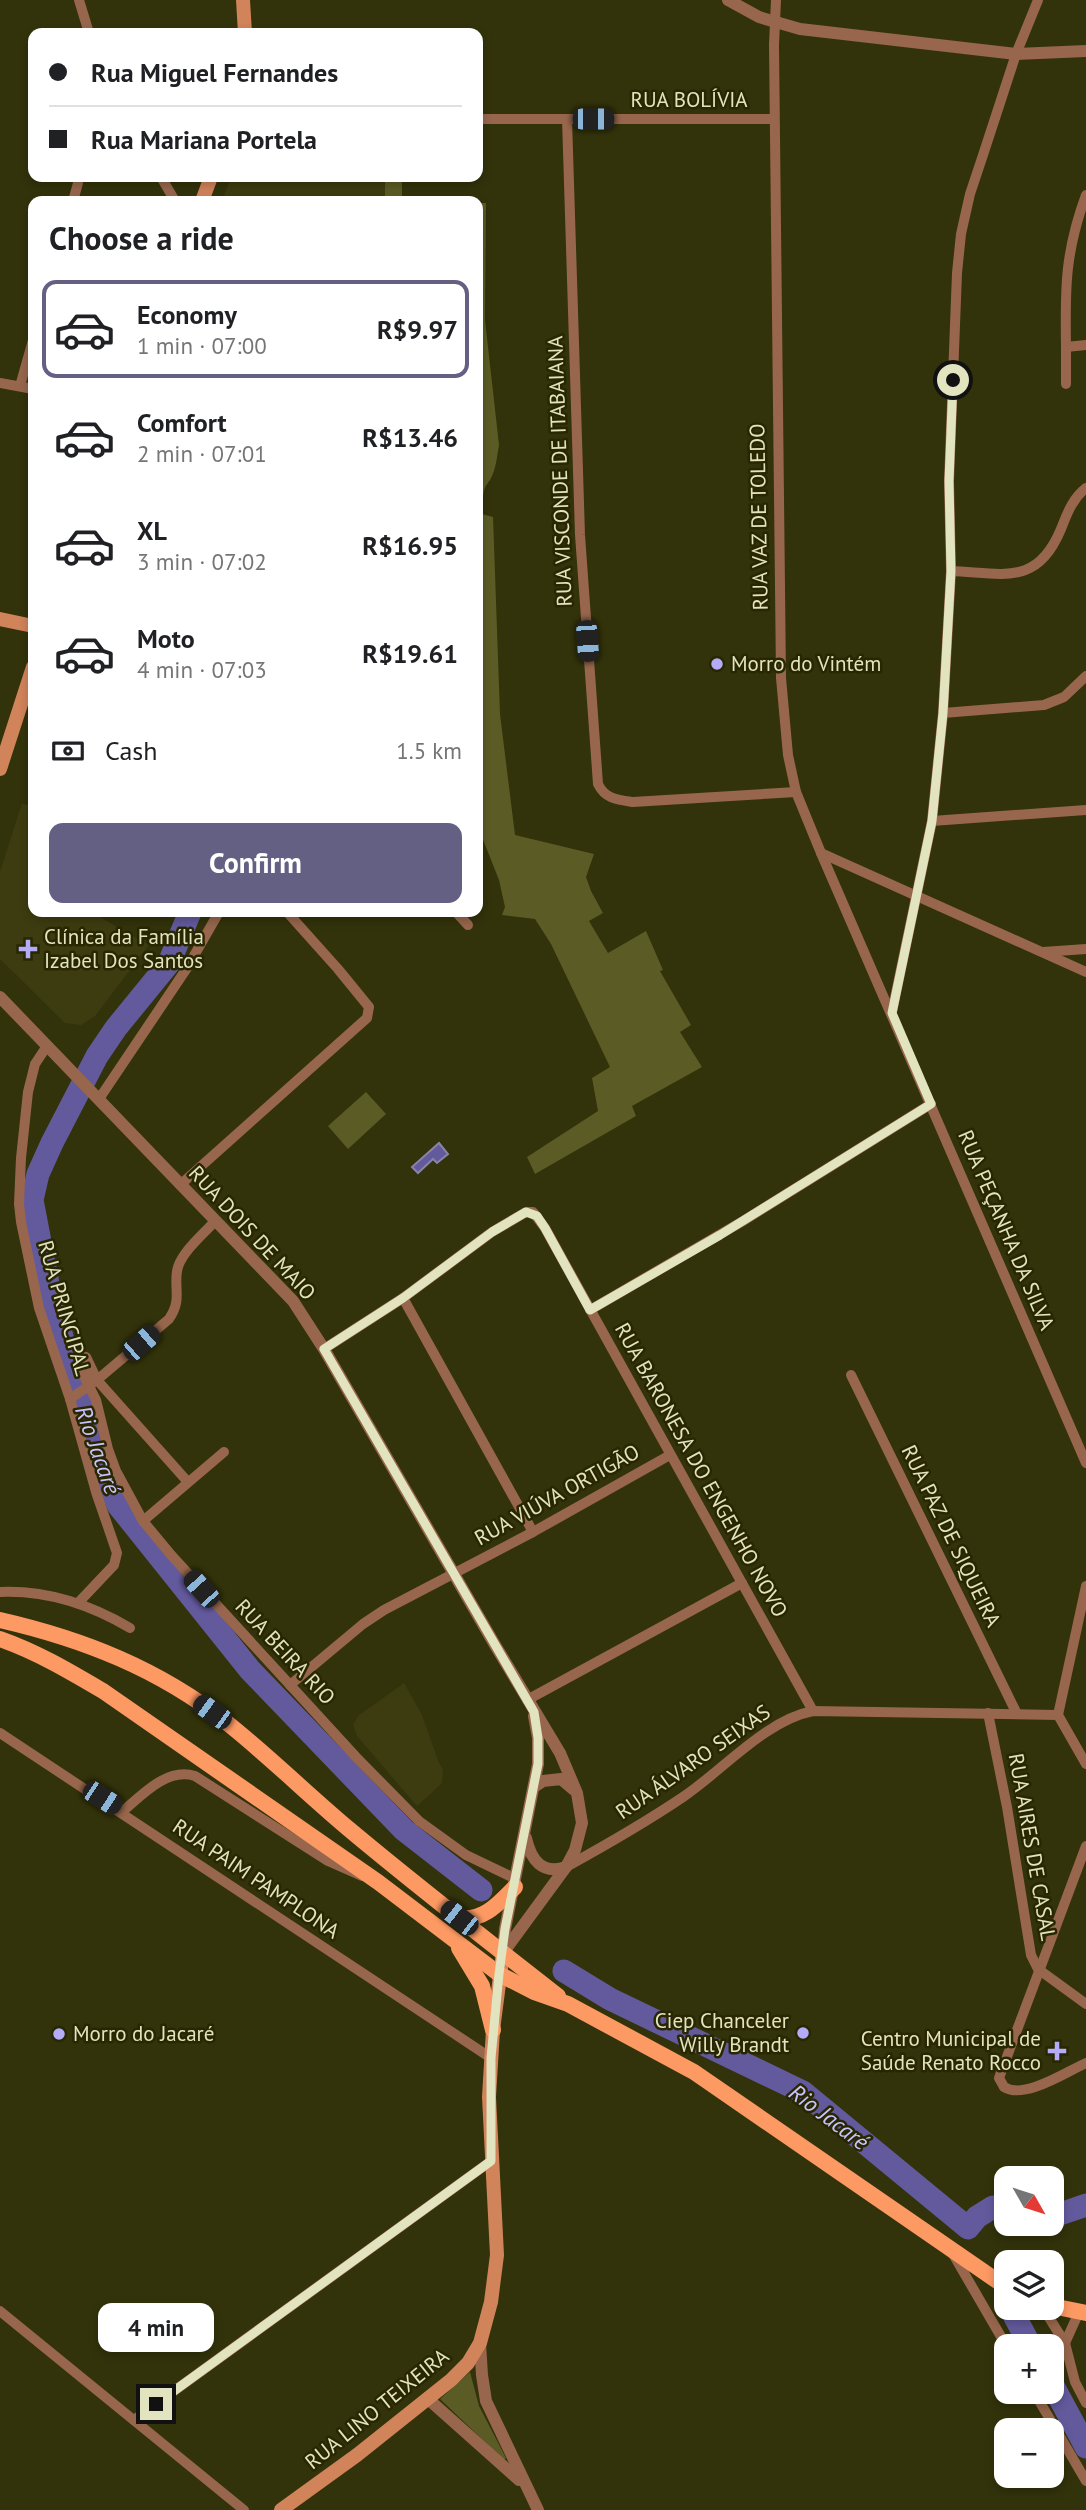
<!DOCTYPE html>
<html lang="en">
<head>
<meta charset="utf-8">
<style>
  body { margin:0; font-family:"PT Sans",sans-serif; background:#f6f6f6; color:#202124; height:100vh; display:flex; flex-direction:column; font-size:26px; white-space:nowrap }
  * { box-sizing:border-box; margin:0 }
  p { font-size:23px; color:#757577 }
  .icon { flex:none; width:38px; height:38px; fill:none; stroke:currentColor; stroke-width:2; stroke-linecap:round; stroke-linejoin:round }
  .map { position:relative; flex:1; overflow:hidden }
  .drawer { position:absolute; left:28px; top:196px; width:455px; height:721px; display:flex; flex-direction:column; background:#fff; border-radius:14px; box-shadow:0 4px 10px #0003 }
  .drawer>* { flex:none }
  .guide { position:absolute; left:28px; top:28px; width:455px; height:154px; border-radius:14px; box-shadow:0 4px 10px #0003; display:grid; align-content:center; height:154px; padding:0 21px; background:#fff }
  .needle { width:46px; rotate:129deg }
  .controls { position:absolute; left:994px; top:2166px; display:grid; gap:14px }
  .controls a { display:grid; place-items:center; width:70px; height:70px; border-radius:14px; background:#fff; box-shadow:0 4px 10px #0003; font-size:35px }
  .end { position:absolute; width:32px; height:32px; margin:-16px; border:9px solid #e2e3bf; background:#111; box-shadow:0 0 0 4px #111 }
  .from { border-radius:50% }
  .bubble { position:absolute; height:49px; border-radius:14px; background:#fff; box-shadow:0 4px 10px #0003; font-size:23px; font-weight:700; line-height:49px; text-align:center }
  .car { position:absolute; width:21px; height:42px; margin:-21px -10px; border-radius:9px; box-shadow:0 0 5px 2px #0007; background:linear-gradient(#222 24%,#8ab4d8 0 40%,#222 0 76%,#8ab4d8 0 86%,#222 0) }
  .guide b { display:flex; align-items:center; gap:24px; height:66px; font-size:26px }
  .guide b+b { border-top:2px solid #e0e0e0 }
  .guide i { width:18px; height:18px; background:#202124 }
  ul { padding:0; list-style:none }
  li { display:flex; align-items:center; gap:21px; height:98px; margin:0 14px 10px; padding:0 7px; border:4px solid transparent; border-radius:14px }
  li div { flex:1 }
  li b { display:block; font-size:26px }
  li em { font-style:normal; font-weight:700 }
  li.selected { border-color:#636084 }
  li>.icon { width:63px; height:63px; stroke-width:1.5 }
  h2 { padding:0 21px; font-size:32px; line-height:84px }
  .pay { display:flex; align-items:center; gap:18px; height:77px; padding:0 21px; font-size:26px }
  .pay p { margin-inline-start:auto }
  .cta { display:flex; gap:14px; margin-top:auto; padding:14px 21px }
  .cta a { flex:1; height:80px; border-radius:14px; background:#636084; color:#fff; font-size:28px; font-weight:700; line-height:80px; text-align:center }
  .map>svg:first-child { display:block }
  .built { fill:#3d3c10 }
  .green { fill:#5b5b25 }
  .water { fill:#635a9d; stroke:#8983a7; stroke-width:2 }
  .lines { fill:none; stroke-linecap:round; stroke-linejoin:round }
  .river { stroke:#635a9d; stroke-width:23 }
  .minor { stroke:#97664c; stroke-width:10 }
  .tertiary { stroke:#97664c; stroke-width:12 }
  .secondary { stroke:#d1835a; stroke-width:14 }
  .primary { stroke:#fd9963; stroke-width:16 }
  .minor-bridge { stroke:#97664c; stroke-width:10 }
  .route { stroke:#e2e3bf; stroke-width:9 }
  .poi-dot { fill:#b4acf9; stroke:#282701; stroke-width:2.5 }
  .labels { text-anchor:middle; stroke-width:5; stroke-linejoin:round; paint-order:stroke }
  .street-label { font-size:21px; fill:#e2e3bf; stroke:#282701 }
  .poi-label { font-size:21px; fill:#e2e3bf; stroke:#282701; text-anchor:start }
  .water-label { font-size:23px; font-style:italic; fill:#c8c4fd; stroke:#282701 }
</style>
</head>
<body>
<div class="map">
<svg width="1086" height="2510" viewBox="0 0 1086 2510">
  <rect width="100%" height="100%" fill="#32320b"/>
  <g class="built">
    <polygon points="231,177 385,177 385,201 222,201"/>
    <polygon points="22,803 33,808 33,912 91,912 149,945 95,1016 81,1025 65,1023 0,959 0,872"/>
    <polygon points="404,1683 422,1715 439,1763 443,1769 442,1783 417,1806 357,1736 353,1725 358,1716"/>
  </g>
  <g class="green">
    <rect x="385" y="177" width="17" height="24"/>
    <path d="M 478,203 L 486,203 L 485,320 L 499,445 C 497,456 496,470 490,480 C 485,487 484,488 483,497 L 478,499 Z"/>
    <polygon points="478,513 493,517 500,714 515,835 594,854 586,877 591,891 603,913 589,921 608,953 646,931 663,970 660,971 691,1025 680,1032 702,1067 632,1106 636,1116 535,1174 527,1157 598,1111 592,1078 610,1067 551,944 535,919 502,915 505,907 499,880 478,827"/>
    <polygon points="366,1092 386,1114 348,1149 328,1126"/>
    <polygon points="470,2372 479,2406 506,2458 504,2460 440,2399"/>
  </g>
  <polygon class="water" points="439,1143 448,1154 437,1163 433,1159 418,1173 412,1167"/>
  <g class="lines">
    <g class="river">
      <polyline points="190,912 169,963 116,1028 97,1056 52,1143 38,1174 32,1200 50,1294 90,1436 118,1505 250,1670 404,1830 481,1890"/>
      <polyline points="564,1971 610,1999 803,2092 968,2228 977,2217 993,2207 1006,2210"/>
      <polyline points="1052,2214 1060,2214 1086,2205"/>
      <polyline points="1015,2317 1031,2347"/>
      <polyline points="1052,2384 1086,2447"/>
    </g>
    <g class="minor">
      <polyline points="79,0 89,33"/>
      <polyline points="774,45 781,678 788,755 796,792 821,853 1086,1463"/>
      <polyline points="478,119 774,119"/>
      <path d="M 567,119 L 580,535 L 598,784 C 605,799 618,800 633,802 L 796,792"/>
      <polyline points="161,177 175,201"/>
      <path d="M 1086,195 C 1065,252 1065,288 1066,347 L 1086,345"/>
      <polyline points="73,201 78,183"/>
      <polyline points="1066,347 1066,384"/>
      <polyline points="0,383 33,389"/>
      <polyline points="20,386 33,340"/>
      <path d="M 951,571 C 1003,573 1037,587 1061,529 C 1067,514 1072,499 1086,488"/>
      <polyline points="943,713 1044,705 1064,697 1086,676"/>
      <polyline points="932,821 1086,810"/>
      <polyline points="821,853 1086,972"/>
      <polyline points="456,912 468,925"/>
      <polyline points="1043,952 1086,949"/>
      <polyline points="892,1012 932,821 943,713 951,571 949,481 957,273 961,234 970,194 984,152 1016,54 1038,0"/>
      <polyline points="47,1046 35,1064 28,1092 21,1158 19,1204 21,1222 39,1308 70,1399 96,1492 117,1553 114,1565 79,1602"/>
      <polyline points="99,1099 187,968 219,912"/>
      <polyline points="180,1185 367,1018 369,1007 338,969 287,912"/>
      <polyline points="403,1298 533,1532"/>
      <polyline points="590,1310 743,1221 931,1104"/>
      <polyline points="324,1349 403,1298 492,1232 526,1212 533,1212 545,1228 813,1711"/>
      <polyline points="851,1375 1017,1714"/>
      <path d="M 70,1399 L 97,1380 L 169,1319 C 182,1300 174,1290 177,1271 C 180,1253 203,1235 214,1222"/>
      <polyline points="187,1481 97,1380 86,1357 79,1356 78,1364 96,1400 108,1449 116,1471 143,1521 172,1556 356,1757 419,1821 466,1855 516,1879"/>
      <polyline points="143,1521 224,1452"/>
      <polyline points="1086,1586 1058,1715 1086,1764"/>
      <path d="M 0,1592 C 46,1590 91,1605 130,1628"/>
      <polyline points="290,1685 363,1624 384,1610 533,1532 670,1455"/>
      <polyline points="527,1700 742,1583"/>
      <polyline points="988,1713 1007,1807 1031,1955 1038,1969 1086,2004"/>
      <polyline points="0,1733 491,2058"/>
      <path d="M 122,1812 C 142,1795 167,1767 195,1776 L 328,1861 L 362,1876"/>
      <path d="M 1086,1846 L 999,2078 L 1004,2087 C 1024,2100 1066,2072 1086,2063"/>
      <path d="M 566,1867 C 606,1845 646,1822 683,1797 C 723,1770 766,1720 813,1711 L 1058,1715"/>
      <polyline points="953,2254 1007,2347"/>
      <polyline points="1043,2308 1065,2343 1075,2382 1086,2403"/>
      <polyline points="0,2311 244,2510"/>
      <polyline points="1065,2343 1079,2312"/>
      <polyline points="1034,2392 1086,2481"/>
      <polyline points="134,2420 491,2161"/>
    </g>
    <g class="tertiary">
      <polyline points="728,0 759,17 800,29 1016,54 1086,51"/>
      <polyline points="0,997 293,1301 324,1349 495,1645 560,1753 577,1793 582,1823 575,1850 566,1867 503,1953"/>
      <polyline points="534,1787 543,1781 561,1779 574,1790"/>
      <path d="M 526,1838 C 531,1860 542,1875 566,1867"/>
      <polyline points="503,1953 505,1929 538,1764 538,1738 534,1716"/>
      <polyline points="480,2343 482,2375 486,2401 538,2510"/>
      <polyline points="427,2398 519,2480"/>
    </g>
    <g class="secondary">
      <polyline points="243,0 245,33"/>
      <polyline points="202,201 211,177"/>
      <polyline points="0,619 33,626"/>
      <polyline points="0,769 33,667"/>
      <polyline points="281,2510 357,2455 451,2380 468,2363 480,2343 491,2302 497,2255 489,2097 493,2030 503,1953"/>
    </g>
    <g class="primary">
      <path d="M 0,1620 C 83,1639 159,1669 226,1722 C 269,1756 308,1795 350,1830 C 418,1887 488,1941 558,1996"/>
      <path d="M 0,1639 C 37,1652 69,1671 103,1691 L 378,1882 L 499,1974 L 534,1992 L 568,2004 L 694,2072 L 1006,2287"/>
      <path d="M 459,1918 C 484,1921 498,1904 515,1887"/>
      <polyline points="459,1948 482,1986 493,2030"/>
      <polyline points="1052,2306 1086,2313"/>
    </g>
    <polyline class="minor-bridge" points="774,45 776,0"/>
  </g>
  <g class="lines">
    <polyline class="route" points="156,2404 491,2161 491,2058 499,1974 505,1929 538,1764 538,1738 534,1712 324,1349 403,1298 492,1232 526,1212 537,1216 545,1228 590,1310 720,1235 931,1104 892,1013 932,821 943,713 951,571 949,481 953,380"/>
  </g>
  <g class="poi-dot">
    <circle cx="717" cy="664" r="7"/>
    <path d="M24.5 938.5h7v7h7v7h-7v7h-7v-7h-7v-7h7z"/>
    <circle cx="803" cy="2033" r="7"/>
    <circle cx="59" cy="2034" r="7"/>
    <path d="M1053.5 2040.5h7v7h7v7h-7v7h-7v-7h-7v-7h7z"/>
  </g>
  <g class="labels">
    <g class="street-label">
      <text x="689" y="107">RUA BOLÍVIA</text>
      <text transform="translate(560 471) rotate(-92)" y="7">RUA VISCONDE DE ITABAIANA</text>
      <text transform="translate(759 517) rotate(-91)" y="7">RUA VAZ DE TOLEDO</text>
      <text transform="translate(1006 1230) rotate(67)" y="7">RUA PEÇANHA DA SILVA</text>
      <text transform="translate(252 1233) rotate(47)" y="7">RUA DOIS DE MAIO</text>
      <text transform="translate(64 1308) rotate(74)" y="7">RUA PRINCIPAL</text>
      <text transform="translate(701 1470) rotate(61)" y="7">RUA BARONESA DO ENGENHO NOVO</text>
      <text transform="translate(557 1495) rotate(-29)" y="7">RUA VIÚVA ORTIGÃO</text>
      <text transform="translate(951 1536) rotate(64)" y="7">RUA PAZ DE SIQUEIRA</text>
      <text transform="translate(285 1652) rotate(47)" y="7">RUA BEIRA RIO</text>
      <text transform="translate(693 1762) rotate(-35)" y="7">RUA ÁLVARO SEIXAS</text>
      <text transform="translate(1032 1847) rotate(80)" y="7">RUA AIRES DE CASAL</text>
      <text transform="translate(256 1879) rotate(34)" y="7">RUA PAIM PAMPLONA</text>
      <text transform="translate(377 2409) rotate(-39)" y="7">RUA LINO TEIXEIRA</text>
    </g>
    <g class="poi-label">
      <text x="731" y="671">Morro do Vintém</text>
      <text x="44" y="944">Clínica da Família<tspan x="44" dy="24">Izabel Dos Santos</tspan></text>
      <text x="789" y="2028" text-anchor="end">Ciep Chanceler<tspan x="789" dy="24">Willy Brandt</tspan></text>
      <text x="73" y="2041">Morro do Jacaré</text>
      <text x="1041" y="2046" text-anchor="end">Centro Municipal de<tspan x="1041" dy="24">Saúde Renato Rocco</tspan></text>
    </g>
    <g class="water-label">
      <text transform="translate(98 1450) rotate(70)" y="8">Rio Jacaré</text>
      <text transform="translate(829 2117) rotate(37)" y="8">Rio Jacaré</text>
    </g>
  </g>
</svg>
<div class="controls">
<a><svg class="needle" viewBox="-14 -14 28 28"><path d="M0-13l5 13h-10z" fill="#e53935"/><path d="M0 13l5-13h-10z" fill="#757577"/></svg></a>
<a><svg class="icon" aria-label="layers" viewBox="0 0 24 24"><path d="M12 4l9 5-9 5-9-5zM3 14l9 5 9-5"/></svg></a>
<a>+</a>
<a>−</a>
</div>
<i class="end from" style="left:953px;top:380px"></i>
<i class="end" style="left:156px;top:2404px"></i>
<div class="bubble" style="left:98px;top:2303px;width:116px">4 min</div>
<i class="car" style="left:593px;top:119px;rotate:90deg"></i>
<i class="car" style="left:587px;top:641px;rotate:176deg"></i>
<i class="car" style="left:141px;top:1343px;rotate:49deg"></i>
<i class="car" style="left:201px;top:1589px;rotate:318deg"></i>
<i class="car" style="left:212px;top:1712px;rotate:306deg"></i>
<i class="car" style="left:102px;top:1798px;rotate:123deg"></i>
<i class="car" style="left:459px;top:1918px;rotate:308deg"></i>
<div class="guide">
<b><i class="from"></i>Rua Miguel Fernandes</b>
<b><i></i>Rua Mariana Portela</b>
</div>
<section class="drawer">
<h2>Choose a ride</h2>
<ul>
<li class="selected"><svg class="icon" aria-label="car" viewBox="0 0 24 24"><path d="M5 17H2v-5l4-1 3-4h7l3 4 3 1v5h-3M9 17h6M6 11h13"/><circle cx="7" cy="17" r="2"/><circle cx="17" cy="17" r="2"/></svg><div><b>Economy</b><p>1 min · 07:00</p></div><em>R$9.97</em></li>
<li><svg class="icon" aria-label="car" viewBox="0 0 24 24"><path d="M5 17H2v-5l4-1 3-4h7l3 4 3 1v5h-3M9 17h6M6 11h13"/><circle cx="7" cy="17" r="2"/><circle cx="17" cy="17" r="2"/></svg><div><b>Comfort</b><p>2 min · 07:01</p></div><em>R$13.46</em></li>
<li><svg class="icon" aria-label="car" viewBox="0 0 24 24"><path d="M5 17H2v-5l4-1 3-4h7l3 4 3 1v5h-3M9 17h6M6 11h13"/><circle cx="7" cy="17" r="2"/><circle cx="17" cy="17" r="2"/></svg><div><b>XL</b><p>3 min · 07:02</p></div><em>R$16.95</em></li>
<li><svg class="icon" aria-label="car" viewBox="0 0 24 24"><path d="M5 17H2v-5l4-1 3-4h7l3 4 3 1v5h-3M9 17h6M6 11h13"/><circle cx="7" cy="17" r="2"/><circle cx="17" cy="17" r="2"/></svg><div><b>Moto</b><p>4 min · 07:03</p></div><em>R$19.61</em></li>
</ul>
<div class="pay"><svg class="icon" aria-label="cash" viewBox="0 0 24 24"><path d="M3 7h18v10H3z"/><circle cx="12" cy="12" r="2"/></svg>Cash<p>1.5 km</p></div>
<div class="cta"><a>Confirm</a></div>
</section>
</div>
</body>
</html>
